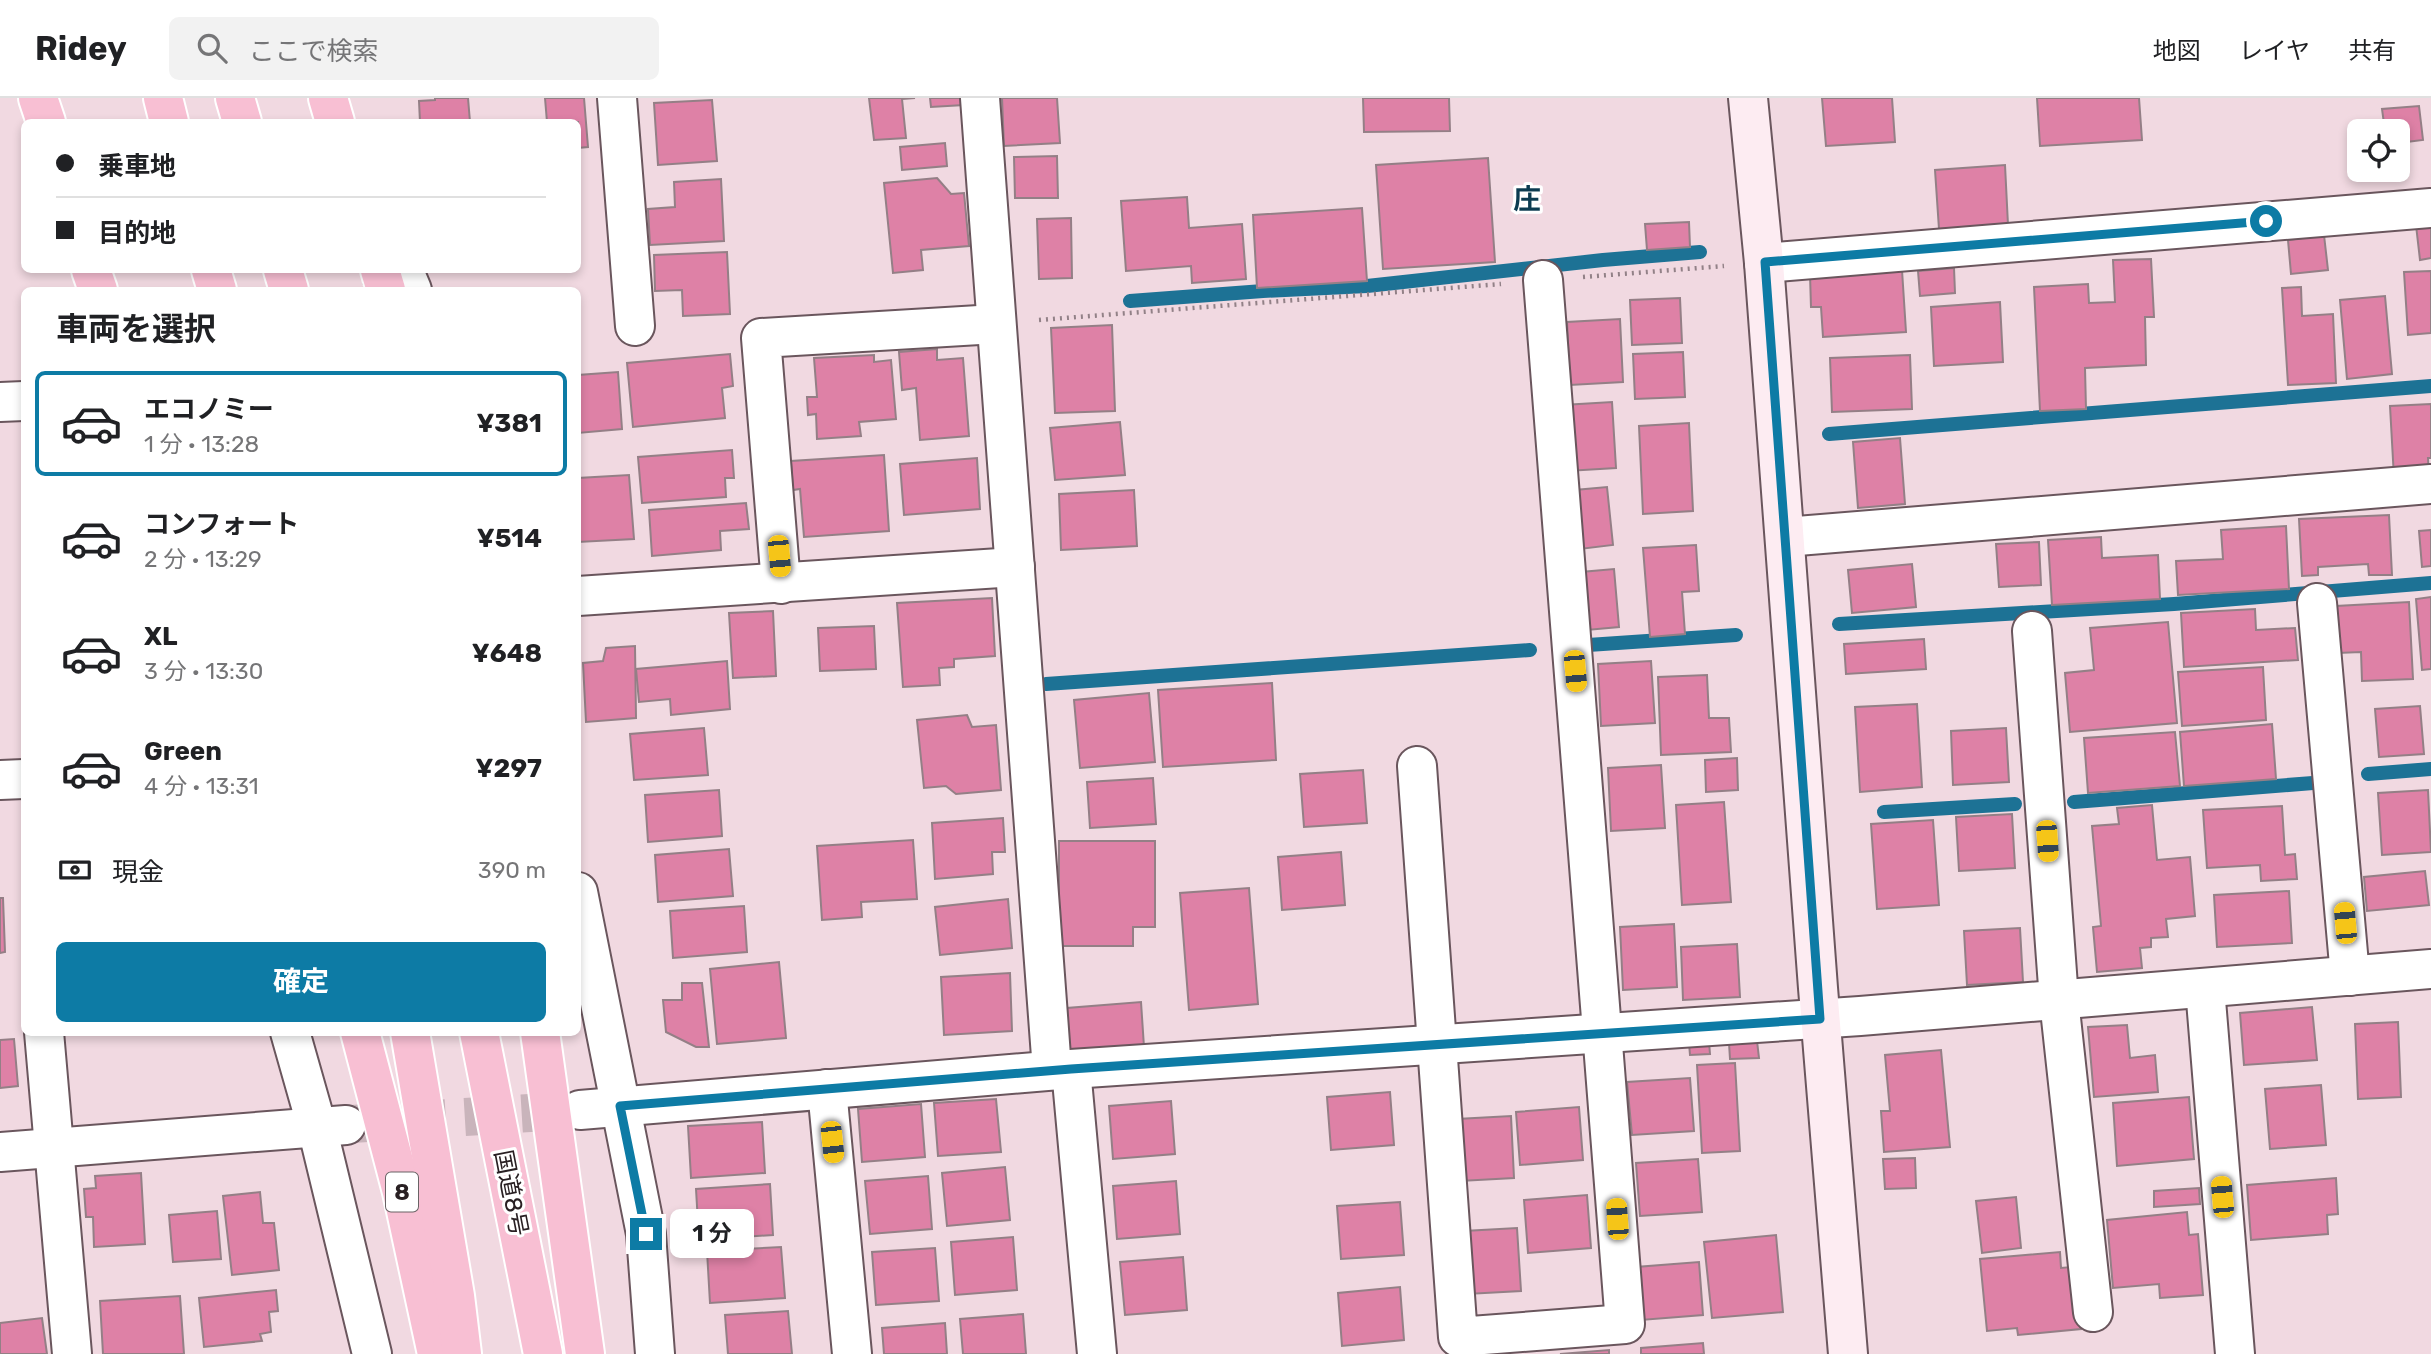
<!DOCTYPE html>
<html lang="ja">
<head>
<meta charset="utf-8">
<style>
  body { margin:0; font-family:Rubik,"Noto Sans JP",sans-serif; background:#f2f2f2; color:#202124; height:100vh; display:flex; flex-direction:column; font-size:26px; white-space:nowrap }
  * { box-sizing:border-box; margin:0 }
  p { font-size:23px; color:#757577 }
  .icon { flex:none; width:38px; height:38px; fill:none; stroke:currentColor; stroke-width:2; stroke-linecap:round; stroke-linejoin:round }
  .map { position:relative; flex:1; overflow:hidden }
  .panel { position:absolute; left:21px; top:189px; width:560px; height:749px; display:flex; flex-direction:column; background:#fff; border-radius:10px; box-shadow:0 4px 10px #0003 }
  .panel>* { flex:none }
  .banner { position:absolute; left:21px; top:21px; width:560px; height:154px; border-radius:10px; box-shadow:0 4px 10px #0003; display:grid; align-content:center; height:154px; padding:0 35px; background:#fff }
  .controls { position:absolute; left:2347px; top:21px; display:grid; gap:14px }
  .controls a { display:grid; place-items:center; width:63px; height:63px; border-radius:10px; background:#fff; box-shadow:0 4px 10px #0003; font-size:35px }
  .end { position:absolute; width:32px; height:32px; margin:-16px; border:9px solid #0d7ba5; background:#fff; box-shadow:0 0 0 4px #fff }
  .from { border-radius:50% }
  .bubble { position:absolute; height:49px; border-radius:10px; background:#fff; box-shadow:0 4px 10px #0003; font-size:23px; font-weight:700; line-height:49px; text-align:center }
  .car { position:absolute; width:21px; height:42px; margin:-21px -10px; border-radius:9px; box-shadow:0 0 5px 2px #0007; background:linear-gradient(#f5c518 24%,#345 0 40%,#f5c518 0 76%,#345 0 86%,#f5c518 0) }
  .banner b { display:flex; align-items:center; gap:24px; height:66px; font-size:26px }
  .banner b+b { border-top:2px solid #e0e0e0 }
  .banner i { width:18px; height:18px; background:#202124 }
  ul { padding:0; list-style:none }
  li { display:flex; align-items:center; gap:21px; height:105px; margin:0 14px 10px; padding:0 21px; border:4px solid transparent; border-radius:10px }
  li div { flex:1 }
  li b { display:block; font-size:26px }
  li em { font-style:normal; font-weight:700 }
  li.on { border-color:#0d7ba5 }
  li>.icon { width:63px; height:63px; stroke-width:1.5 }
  h2 { padding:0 35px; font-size:32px; line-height:84px }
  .pay { display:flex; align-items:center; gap:18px; height:77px; padding:0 35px; font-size:26px }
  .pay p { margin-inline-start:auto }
  .primary-button { display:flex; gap:14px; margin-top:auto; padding:14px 35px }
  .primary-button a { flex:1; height:80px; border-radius:10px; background:#0d7ba5; color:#fff; font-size:28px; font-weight:700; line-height:80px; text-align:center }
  header { display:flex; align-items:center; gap:42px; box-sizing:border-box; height:98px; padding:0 35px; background:#fff; border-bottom:2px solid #e0e0e0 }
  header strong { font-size:33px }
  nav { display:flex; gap:38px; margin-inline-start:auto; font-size:24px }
  .search { width:490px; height:63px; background:#f2f2f2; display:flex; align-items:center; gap:18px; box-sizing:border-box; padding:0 24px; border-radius:10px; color:#757577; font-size:26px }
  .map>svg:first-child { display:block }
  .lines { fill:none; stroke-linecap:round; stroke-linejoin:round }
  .stream { stroke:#1d7295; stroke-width:14 }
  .building { fill:#de81a6; stroke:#947f86; stroke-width:2 }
  .street-tunnel { stroke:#c9b4bb; stroke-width:38; stroke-dasharray:38 19; stroke-linecap:butt }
  .street-casing { stroke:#6a565d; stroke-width:42 }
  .secondary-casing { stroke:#6a565d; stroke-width:42 }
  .highway-casing { stroke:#fff; stroke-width:42 }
  .path { stroke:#928187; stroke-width:4.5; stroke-dasharray:2 5; stroke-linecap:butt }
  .street { stroke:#fff; stroke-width:38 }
  .secondary { stroke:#fdecf2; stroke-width:38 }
  .highway { stroke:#f8bfd3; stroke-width:38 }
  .route { stroke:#0d7ba5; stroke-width:9 }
  .labels { text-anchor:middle; stroke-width:6; stroke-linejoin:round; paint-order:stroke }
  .shield { fill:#fff; stroke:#696365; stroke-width:2 }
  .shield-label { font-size:23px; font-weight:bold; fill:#292023 }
  .street-label { font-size:24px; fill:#292023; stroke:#fff }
  .quarter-label { font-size:28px; font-weight:bold; fill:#0c3b50; stroke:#fff }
</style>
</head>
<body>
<header>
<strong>Ridey</strong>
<div class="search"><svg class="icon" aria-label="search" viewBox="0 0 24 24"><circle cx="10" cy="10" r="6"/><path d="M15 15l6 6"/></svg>ここで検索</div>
<nav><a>地図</a><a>レイヤ</a><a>共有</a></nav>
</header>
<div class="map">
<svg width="2431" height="1256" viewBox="0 0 2431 1256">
  <rect width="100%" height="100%" fill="#f1d9e1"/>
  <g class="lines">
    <g class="stream">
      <polyline points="1130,203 1263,193 1367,188 1603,162 1700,154"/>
      <polyline points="1829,336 2431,288"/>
      <polyline points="1839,526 2174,506 2431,485"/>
      <polyline points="1588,547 1736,537"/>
      <polyline points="1046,586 1530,552"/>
      <polyline points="2368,676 2431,671"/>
      <polyline points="2074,704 2313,685"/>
      <polyline points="1884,714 2015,706"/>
    </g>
  </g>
  <g class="building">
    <polygon points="435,0 468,0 470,24 420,24 419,3 435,2"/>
    <polygon points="545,0 584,0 588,49 578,50 578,24 547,24"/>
    <polygon points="869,0 915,0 902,1 906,40 874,42"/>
    <polygon points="930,0 964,0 964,7 931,9"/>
    <polygon points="1002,0 1057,0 1060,45 1004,48"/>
    <polygon points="1363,0 1449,0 1450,33 1364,34"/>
    <polygon points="1822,0 1892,0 1895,44 1826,48"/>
    <polygon points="2037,0 2139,0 2142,42 2040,48"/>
    <polygon points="712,2 717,63 658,67 654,5"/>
    <polygon points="2419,8 2423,42 2398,45 2398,33 2385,33 2382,11"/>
    <polygon points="945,45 947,68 902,72 900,49"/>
    <polygon points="1057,58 1058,100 1015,100 1014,59"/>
    <polygon points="1488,60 1495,164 1383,171 1376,67"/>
    <polygon points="2005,67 2008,127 1939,131 1935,72"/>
    <polygon points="937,80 951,96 964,95 969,148 921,152 923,172 893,175 884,85"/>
    <polygon points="721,81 724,143 650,147 648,111 675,109 674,84"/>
    <polygon points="1187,99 1189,130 1242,126 1246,181 1192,185 1191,168 1126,173 1121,103"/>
    <polygon points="1362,110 1367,183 1257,190 1253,117"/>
    <polygon points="1071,120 1072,180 1039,181 1037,121"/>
    <polygon points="1689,124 1690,149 1647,152 1645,126"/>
    <polygon points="2431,125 2431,160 2420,162 2416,127"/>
    <polygon points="2324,137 2328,172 2291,176 2288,142"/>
    <polygon points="727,154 730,216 683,218 682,192 655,193 654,157"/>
    <polygon points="2151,161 2154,219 2145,219 2146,267 2085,270 2086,311 2040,313 2034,189 2088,186 2089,205 2115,204 2113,162"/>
    <polygon points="1954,170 1955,195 1920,198 1918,173"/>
    <polygon points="1902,172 1906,234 1823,239 1821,209 1811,209 1810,177"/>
    <polygon points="2431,173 2431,235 2408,237 2404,174"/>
    <polygon points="2301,189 2302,218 2333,216 2336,285 2288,287 2282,190"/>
    <polygon points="2385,198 2392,276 2347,281 2340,202"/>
    <polygon points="1680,200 1682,245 1632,247 1630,202"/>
    <polygon points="2000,204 2003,264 1934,268 1931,209"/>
    <polygon points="1620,221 1623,284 1570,287 1567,224"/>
    <polygon points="1112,227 1115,313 1055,315 1051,230"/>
    <polygon points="937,251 937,262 963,260 969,338 920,342 916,290 902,292 899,254"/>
    <polygon points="1683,254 1685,299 1635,301 1633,256"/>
    <polygon points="730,256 733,288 722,290 725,320 633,329 627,265"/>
    <polygon points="874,257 874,264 891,262 896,321 859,324 861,338 817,341 816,316 808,317 807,299 817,299 814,260"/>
    <polygon points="1910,257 1912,311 1832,314 1830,260"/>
    <polygon points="618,274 622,331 578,335 578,277"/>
    <polygon points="1612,304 1616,370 1567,373 1563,307"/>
    <polygon points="2431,306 2431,360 2428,360 2429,379 2394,380 2390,308"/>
    <polygon points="1120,324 1125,377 1055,382 1050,330"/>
    <polygon points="1689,325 1693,413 1643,416 1639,328"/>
    <polygon points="1900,340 1905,406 1858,410 1853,344"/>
    <polygon points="732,352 734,380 725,380 726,399 642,405 638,359"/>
    <polygon points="884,357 889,433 804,439 800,391 793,392 791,363"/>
    <polygon points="977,360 980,411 904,417 900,366"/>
    <polygon points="629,377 634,441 578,444 578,380"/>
    <polygon points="1607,389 1613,447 1580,451 1575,392"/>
    <polygon points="1134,392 1137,448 1061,452 1059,396"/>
    <polygon points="746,405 749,431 720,433 721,452 652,458 649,412"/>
    <polygon points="2389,417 2392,477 2369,477 2368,466 2318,469 2318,477 2302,478 2299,421"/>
    <polygon points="2286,428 2289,491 2178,497 2176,463 2223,461 2221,432"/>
    <polygon points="2431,432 2431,468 2422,469 2419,433"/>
    <polygon points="2101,439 2102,460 2158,457 2160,501 2052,507 2048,442"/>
    <polygon points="2039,444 2041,487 1999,489 1996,446"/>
    <polygon points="1696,447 1699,493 1682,494 1685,536 1650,539 1643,450"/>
    <polygon points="1912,466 1916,509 1852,515 1848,472"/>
    <polygon points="1614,471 1619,529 1587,532 1581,474"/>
    <polygon points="2431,499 2431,571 2422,572 2416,501"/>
    <polygon points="992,500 995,558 954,561 954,569 939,570 940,587 903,589 897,505"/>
    <polygon points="2409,504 2413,581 2362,583 2361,554 2338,555 2336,508"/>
    <polygon points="2255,511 2256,532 2295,530 2298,562 2184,569 2181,515"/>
    <polygon points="773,513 776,578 733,580 729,515"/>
    <polygon points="2168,524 2177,625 2070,634 2065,575 2094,572 2090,530"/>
    <polygon points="874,528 876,571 820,573 818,530"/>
    <polygon points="1924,541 1926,571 1846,576 1844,546"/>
    <polygon points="635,548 636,620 586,624 583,565 603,563 606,550"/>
    <polygon points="727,563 730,611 671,617 670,601 639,604 636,571"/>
    <polygon points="1651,563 1655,625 1601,628 1598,566"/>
    <polygon points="2263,569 2266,622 2182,628 2178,574"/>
    <polygon points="1707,577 1709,620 1729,620 1731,654 1661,657 1658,579"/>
    <polygon points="1272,585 1276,662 1163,669 1158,592"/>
    <polygon points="1149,595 1155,664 1080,670 1074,602"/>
    <polygon points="1917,606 1922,689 1860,694 1855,609"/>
    <polygon points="2420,608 2424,656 2379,659 2375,611"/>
    <polygon points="967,617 972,629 996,627 1001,692 956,696 946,688 924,690 917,622"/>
    <polygon points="2272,626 2276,681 2184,688 2180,634"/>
    <polygon points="704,630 708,677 634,682 630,636"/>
    <polygon points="2006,630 2009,684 1953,687 1951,633"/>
    <polygon points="2175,634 2180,688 2088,695 2084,640"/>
    <polygon points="1737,660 1738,692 1706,694 1705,662"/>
    <polygon points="1661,667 1665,730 1611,733 1608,670"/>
    <polygon points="1363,672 1367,725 1304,729 1300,676"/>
    <polygon points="1153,680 1156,726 1090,730 1087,684"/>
    <polygon points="719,692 722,738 648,744 645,697"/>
    <polygon points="2428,692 2431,754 2382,757 2378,695"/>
    <polygon points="1724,704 1731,804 1682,807 1676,707"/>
    <polygon points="2152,707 2157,762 2190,759 2195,818 2166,821 2168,839 2151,840 2151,849 2140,850 2142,870 2097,874 2093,829 2101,828 2092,728 2119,726 2117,710"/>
    <polygon points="2282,708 2285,757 2295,756 2297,781 2261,783 2260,767 2207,770 2203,712"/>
    <polygon points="2012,716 2015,770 1959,773 1956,719"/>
    <polygon points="1003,720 1005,754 992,754 993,776 935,781 932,725"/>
    <polygon points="1933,722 1939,807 1877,811 1871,726"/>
    <polygon points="913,742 917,801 861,804 862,819 822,822 817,748"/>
    <polygon points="1059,743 1155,743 1155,829 1133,829 1133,848 1059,848"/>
    <polygon points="729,751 733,798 658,804 655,757"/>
    <polygon points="1341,754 1345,807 1282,812 1278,759"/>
    <polygon points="2425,773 2429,807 2367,813 2364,779"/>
    <polygon points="1249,790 1258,906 1189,912 1180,795"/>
    <polygon points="2289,793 2292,845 2217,849 2214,797"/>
    <polygon points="0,800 3,800 5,854 0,855"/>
    <polygon points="1008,801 1012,850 940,857 935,809"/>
    <polygon points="744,808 747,854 673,860 670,813"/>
    <polygon points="1674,826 1677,889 1623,892 1620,829"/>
    <polygon points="2020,830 2023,884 1967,887 1964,833"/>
    <polygon points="1737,846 1740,899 1683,902 1681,849"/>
    <polygon points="779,864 786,940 717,946 710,871"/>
    <polygon points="1010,875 1012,933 944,937 941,879"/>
    <polygon points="682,885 702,885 709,949 696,949 666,934 663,902 682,902"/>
    <polygon points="1141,904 1144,949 1070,954 1067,910"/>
    <polygon points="2312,909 2317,962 2244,967 2240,915"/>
    <polygon points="2398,924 2401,999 2358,1001 2355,926"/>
    <polygon points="2127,927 2130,960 2155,957 2158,994 2094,999 2088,929"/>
    <polygon points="14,941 18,988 0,990 0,942"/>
    <polygon points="1757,943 1759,960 1730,961 1729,945"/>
    <polygon points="1709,944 1710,956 1690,957 1689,945"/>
    <polygon points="1941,952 1950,1049 1884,1054 1881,1013 1890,1013 1885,957"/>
    <polygon points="1735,965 1740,1053 1702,1055 1697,967"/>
    <polygon points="1690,980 1694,1033 1632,1037 1627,984"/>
    <polygon points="2321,987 2326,1047 2270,1051 2265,991"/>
    <polygon points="1390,994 1394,1047 1331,1052 1327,999"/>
    <polygon points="2189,999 2194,1061 2117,1068 2113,1005"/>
    <polygon points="996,1001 1001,1054 938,1058 934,1005"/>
    <polygon points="1171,1003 1175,1056 1113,1061 1109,1008"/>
    <polygon points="921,1006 925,1059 862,1064 858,1011"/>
    <polygon points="1579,1009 1583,1062 1520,1067 1516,1014"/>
    <polygon points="1511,1018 1514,1080 1460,1083 1457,1021"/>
    <polygon points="762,1024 765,1075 691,1080 688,1028"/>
    <polygon points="1915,1060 1916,1090 1885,1091 1883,1061"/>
    <polygon points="1698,1061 1702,1114 1640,1118 1636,1065"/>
    <polygon points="1005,1069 1010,1122 947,1128 942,1075"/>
    <polygon points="141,1075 145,1146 94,1149 93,1119 86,1119 84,1091 96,1090 95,1078"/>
    <polygon points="928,1078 932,1131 870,1136 865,1083"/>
    <polygon points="2336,1080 2338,1116 2327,1117 2328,1136 2251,1142 2247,1087"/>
    <polygon points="1176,1083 1180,1136 1117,1141 1113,1088"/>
    <polygon points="770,1086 773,1137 699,1142 696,1091"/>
    <polygon points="2199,1090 2200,1106 2154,1109 2154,1093"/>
    <polygon points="260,1094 263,1125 274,1125 279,1172 232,1177 223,1098"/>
    <polygon points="1587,1097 1591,1150 1528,1155 1524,1102"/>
    <polygon points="2016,1099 2021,1150 1982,1155 1976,1103"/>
    <polygon points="1400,1104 1404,1157 1341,1161 1337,1108"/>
    <polygon points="217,1113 221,1161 173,1164 169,1117"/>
    <polygon points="2187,1114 2189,1137 2198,1136 2203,1197 2160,1200 2159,1186 2113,1190 2107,1122"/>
    <polygon points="1517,1130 1521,1193 1467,1196 1464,1133"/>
    <polygon points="1776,1137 1783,1214 1712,1220 1704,1144"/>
    <polygon points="1013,1139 1017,1192 955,1197 951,1144"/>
    <polygon points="781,1149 785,1200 710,1205 707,1153"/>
    <polygon points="935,1150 939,1203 876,1207 872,1154"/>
    <polygon points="2060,1154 2061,1170 2082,1168 2078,1200 2081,1231 2018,1237 2017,1230 1987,1233 1980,1161"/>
    <polygon points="1183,1159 1187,1212 1125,1217 1120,1164"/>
    <polygon points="1699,1164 1703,1217 1641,1222 1636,1169"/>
    <polygon points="1400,1189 1404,1242 1342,1248 1338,1195"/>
    <polygon points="276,1192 278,1213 269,1214 271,1234 260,1236 262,1243 204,1249 199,1200"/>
    <polygon points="180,1198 184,1256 103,1256 100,1203"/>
    <polygon points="788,1213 792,1256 728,1256 725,1217"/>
    <polygon points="1023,1216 1026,1256 963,1256 960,1221"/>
    <polygon points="42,1220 47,1256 0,1256 0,1225"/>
    <polygon points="945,1225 947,1256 884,1256 882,1230"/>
    <polygon points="1703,1245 1704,1256 1641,1256 1641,1250"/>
    <polygon points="1609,1252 1609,1256 1560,1256"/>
  </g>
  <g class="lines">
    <polyline class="street-tunnel" points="351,1026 580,1012"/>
    <defs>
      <g id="street">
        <polyline points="617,0 635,228"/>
        <polyline points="980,0 1052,972"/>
        <polyline points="1764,165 2431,110"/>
        <polyline points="383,181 407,180 412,192"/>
        <polyline points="0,304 24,303"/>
        <polyline points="1785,439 2431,386"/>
        <polyline points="781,486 761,240 996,226"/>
        <polyline points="578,498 1015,469"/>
        <polyline points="2317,505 2350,878"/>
        <polyline points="2032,533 2059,902 2093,1214"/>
        <polyline points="1417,668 1458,1239 1625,1226 1543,182"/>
        <polyline points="0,682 24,681"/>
        <polyline points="578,794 646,1136 655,1256"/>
        <polyline points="2205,890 2235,1256"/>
        <polyline points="44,934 72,1256"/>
        <polyline points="290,934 317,1029 372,1256"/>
        <polyline points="1071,971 1097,1256"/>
        <polyline points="827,991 852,1256"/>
        <polyline points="580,1012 1071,971 1860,918 2431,871"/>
        <polyline points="0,1054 346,1027"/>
      </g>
      <polyline id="secondary" points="1748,0 1764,165 1818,890 1848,1256"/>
      <g id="highway">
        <polyline points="38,0 46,24"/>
        <polyline points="163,0 169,24"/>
        <polyline points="235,0 242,24"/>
        <polyline points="328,0 335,24"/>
        <polyline points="91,172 98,192"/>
        <polyline points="211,172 217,192"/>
        <polyline points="283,172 289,192"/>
        <polyline points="380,172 386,192"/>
        <polyline points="360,934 402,1094 437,1256"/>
        <polyline points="410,934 455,1198 462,1256"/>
        <polyline points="479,934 543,1256"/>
        <polyline points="540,934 585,1256"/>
      </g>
    </defs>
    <use href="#street" class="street-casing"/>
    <use href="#secondary" class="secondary-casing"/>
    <use href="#highway" class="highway-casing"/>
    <g class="path">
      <polyline points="1583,179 1724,168"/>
      <polyline points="1039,222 1501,186"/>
    </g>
    <use href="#street" class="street"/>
    <use href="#secondary" class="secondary"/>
    <use href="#highway" class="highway"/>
  </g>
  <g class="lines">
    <polyline class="route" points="646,1136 620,1008 1071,971 1820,921 1765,164 2266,123"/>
  </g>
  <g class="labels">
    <rect class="shield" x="386" y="1074.5" width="32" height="39" rx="5"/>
    <g class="shield-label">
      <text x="402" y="1102">8</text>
    </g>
    <g class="street-label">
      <text transform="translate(511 1095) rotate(79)" y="8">国道8号</text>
    </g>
    <g class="quarter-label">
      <text x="1527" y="111">庄</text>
    </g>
  </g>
</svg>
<div class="controls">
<a><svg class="icon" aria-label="locate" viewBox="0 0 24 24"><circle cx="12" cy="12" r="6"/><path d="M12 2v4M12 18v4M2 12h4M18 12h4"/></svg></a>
</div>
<i class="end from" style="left:2266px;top:123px"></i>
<i class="end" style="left:646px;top:1136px"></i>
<div class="bubble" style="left:670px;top:1111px;width:84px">1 分</div>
<i class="car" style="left:779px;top:458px;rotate:175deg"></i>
<i class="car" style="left:1575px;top:573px;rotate:175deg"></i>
<i class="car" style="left:2047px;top:743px;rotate:176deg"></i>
<i class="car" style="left:2345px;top:825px;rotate:355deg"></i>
<i class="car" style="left:832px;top:1044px;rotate:174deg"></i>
<i class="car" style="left:2222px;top:1099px;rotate:355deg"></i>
<i class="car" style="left:1617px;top:1121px;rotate:356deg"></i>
<div class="banner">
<b><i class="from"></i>乗車地</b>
<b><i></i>目的地</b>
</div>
<section class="panel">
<h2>車両を選択</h2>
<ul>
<li class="on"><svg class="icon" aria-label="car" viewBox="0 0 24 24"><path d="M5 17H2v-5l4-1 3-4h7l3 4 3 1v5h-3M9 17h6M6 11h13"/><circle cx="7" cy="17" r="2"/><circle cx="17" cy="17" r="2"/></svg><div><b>エコノミー</b><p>1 分 · 13:28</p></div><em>¥381</em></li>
<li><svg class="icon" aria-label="car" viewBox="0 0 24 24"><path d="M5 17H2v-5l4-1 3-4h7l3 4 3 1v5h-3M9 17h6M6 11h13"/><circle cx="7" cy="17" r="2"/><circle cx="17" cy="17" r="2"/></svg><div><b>コンフォート</b><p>2 分 · 13:29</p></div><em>¥514</em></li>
<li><svg class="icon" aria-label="car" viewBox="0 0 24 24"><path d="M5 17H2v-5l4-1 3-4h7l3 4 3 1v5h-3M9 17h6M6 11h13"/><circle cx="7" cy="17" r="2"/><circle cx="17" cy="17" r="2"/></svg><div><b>XL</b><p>3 分 · 13:30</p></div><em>¥648</em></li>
<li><svg class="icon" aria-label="car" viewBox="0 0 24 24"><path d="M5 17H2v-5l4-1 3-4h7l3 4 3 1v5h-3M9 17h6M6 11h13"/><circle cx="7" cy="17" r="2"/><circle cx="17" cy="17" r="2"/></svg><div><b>Green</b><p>4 分 · 13:31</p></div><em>¥297</em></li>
</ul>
<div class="pay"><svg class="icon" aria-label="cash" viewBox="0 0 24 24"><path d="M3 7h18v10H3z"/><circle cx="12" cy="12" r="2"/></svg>現金<p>390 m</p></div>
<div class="primary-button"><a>確定</a></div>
</section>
</div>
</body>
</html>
